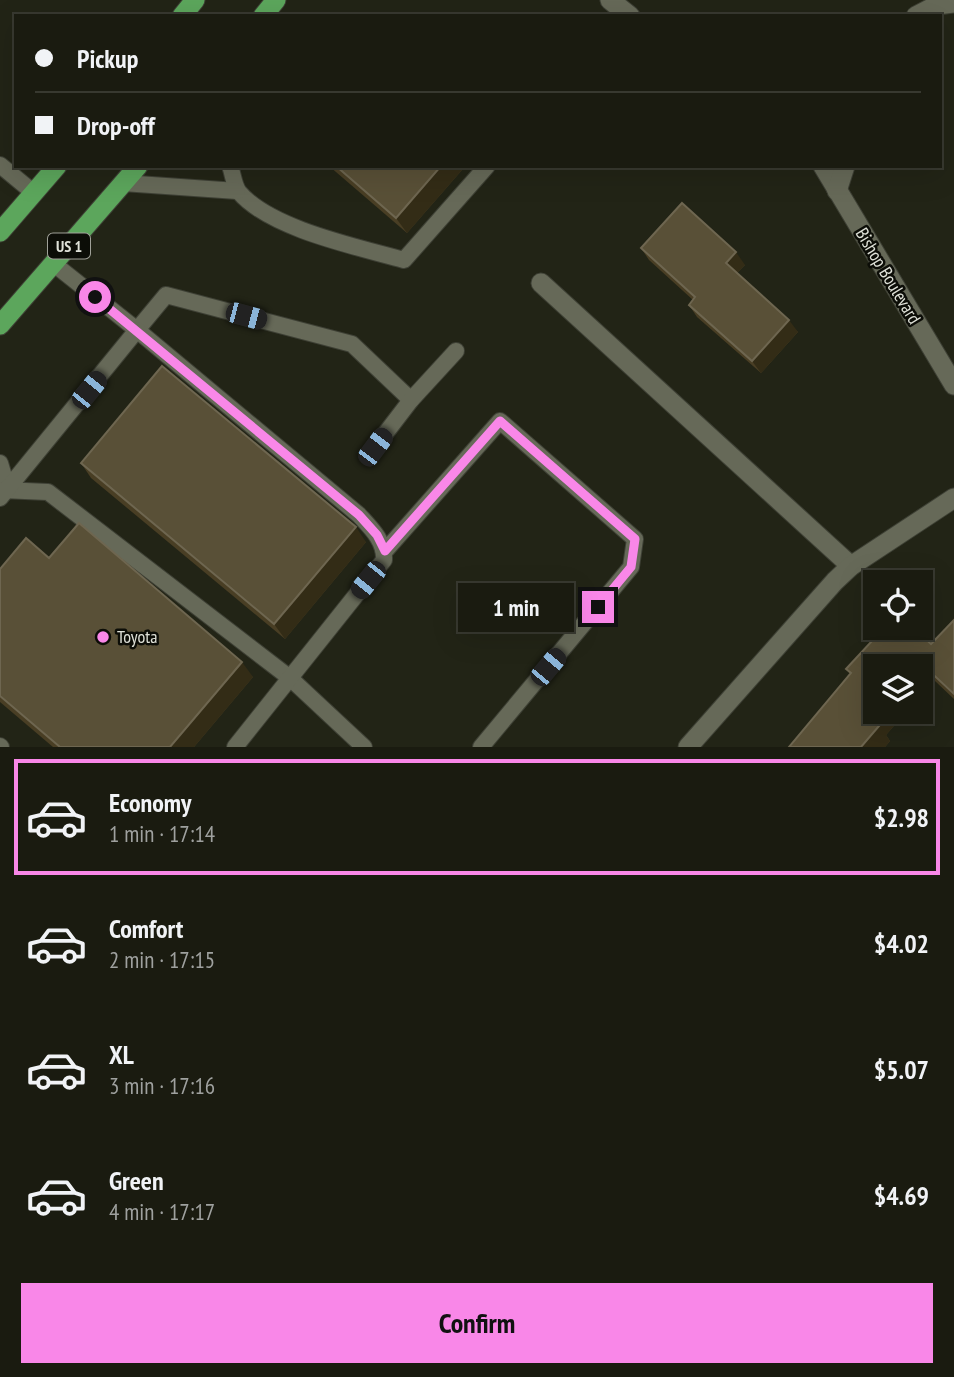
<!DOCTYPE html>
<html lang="en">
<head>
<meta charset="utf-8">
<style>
  body { margin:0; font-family:"PT Sans Narrow",sans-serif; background:#27281e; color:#f1f3f6; height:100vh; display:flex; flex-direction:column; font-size:26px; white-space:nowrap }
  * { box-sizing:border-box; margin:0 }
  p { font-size:23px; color:#9fa19f }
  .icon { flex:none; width:38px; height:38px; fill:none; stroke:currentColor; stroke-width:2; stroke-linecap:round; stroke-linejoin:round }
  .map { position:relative; height:747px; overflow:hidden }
  .side { display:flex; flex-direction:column; background:#1a1b10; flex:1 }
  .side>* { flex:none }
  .guide { position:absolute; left:14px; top:14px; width:928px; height:154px; border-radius:0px; box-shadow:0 7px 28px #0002,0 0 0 2px #383930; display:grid; align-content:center; height:154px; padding:0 21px; background:#1a1b10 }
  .controls { position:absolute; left:863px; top:570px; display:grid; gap:14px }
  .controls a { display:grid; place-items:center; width:70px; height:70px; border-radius:0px; background:#1a1b10; box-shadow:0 7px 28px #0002,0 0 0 2px #383930; font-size:35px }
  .end { position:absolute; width:32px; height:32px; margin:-16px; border:9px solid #f987e8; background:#111; box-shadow:0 0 0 4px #111 }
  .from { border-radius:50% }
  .bubble { position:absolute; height:49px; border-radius:0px; background:#1a1b10; box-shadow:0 7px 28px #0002,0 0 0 2px #383930; font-size:23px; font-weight:800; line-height:49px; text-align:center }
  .car { position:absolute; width:21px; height:42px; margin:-21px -10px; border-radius:9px; box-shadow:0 0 5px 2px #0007; background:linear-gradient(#222 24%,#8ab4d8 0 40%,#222 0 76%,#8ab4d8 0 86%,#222 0) }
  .guide b { display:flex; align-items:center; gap:24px; height:66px; font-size:26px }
  .guide b+b { border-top:2px solid #383930 }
  .guide i { width:18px; height:18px; background:#f1f3f6 }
  ul { padding:12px 0 0; list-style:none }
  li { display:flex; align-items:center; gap:21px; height:116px; margin:0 14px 10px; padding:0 7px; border:4px solid transparent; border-radius:0px }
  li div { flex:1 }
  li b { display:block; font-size:26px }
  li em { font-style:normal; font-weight:800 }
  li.selected { border-color:#f987e8 }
  li>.icon { width:63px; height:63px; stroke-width:1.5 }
  .button { display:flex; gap:14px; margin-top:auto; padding:14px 21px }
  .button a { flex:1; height:80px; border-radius:0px; background:#f987e8; color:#111; font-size:28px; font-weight:800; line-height:80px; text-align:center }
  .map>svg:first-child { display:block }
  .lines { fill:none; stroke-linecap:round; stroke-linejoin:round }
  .service-casing { stroke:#3e4035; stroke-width:18 }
  .minor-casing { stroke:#3e4035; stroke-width:21 }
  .trunk-casing { stroke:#3e4035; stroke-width:21 }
  .service { stroke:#666958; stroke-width:16 }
  .minor { stroke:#666958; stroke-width:19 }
  .trunk { stroke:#5ca65c; stroke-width:19 }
  .wall { fill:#493e24 }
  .shaded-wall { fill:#332c16 }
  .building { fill:#595037; stroke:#6e6650; stroke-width:2 }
  .route { stroke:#f987e8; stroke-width:9 }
  .poi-dot { fill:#f987e8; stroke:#0c0d07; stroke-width:2.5 }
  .labels { text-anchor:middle; stroke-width:5; stroke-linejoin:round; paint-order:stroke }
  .shield { fill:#0c0d07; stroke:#a0a199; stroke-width:2 }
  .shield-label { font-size:16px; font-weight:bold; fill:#dfe1d8 }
  .street-label { font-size:18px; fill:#dfe1d8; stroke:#0c0d07 }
  .poi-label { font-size:18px; fill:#dfe1d8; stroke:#0c0d07; text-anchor:start }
</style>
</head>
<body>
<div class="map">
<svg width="954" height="747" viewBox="0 0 954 747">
  <rect width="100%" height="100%" fill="#222416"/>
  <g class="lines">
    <defs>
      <g id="service">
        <polyline points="0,165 34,193"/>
        <path d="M 230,166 C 233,174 234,186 239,192 C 270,229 358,247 404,260 L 487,166"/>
        <polyline points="123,183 237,191"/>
        <polyline points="54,264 137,330 166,295 352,344 411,400"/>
        <polyline points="375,447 411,400 456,351"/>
        <polyline points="0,463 8,490"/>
        <polyline points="2,490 48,492 290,678 364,747"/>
        <path d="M 0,498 L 137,330 L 359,515 C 371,528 385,541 384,560 L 235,747"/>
        <polyline points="385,551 500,421 635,539 631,567 481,747"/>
        <polyline points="0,746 1,747"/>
      </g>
      <g id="minor">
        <polyline points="610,0 630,16"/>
        <polyline points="916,16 937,5 954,3"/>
        <polyline points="823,166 954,385"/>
        <polyline points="837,191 845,166"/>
        <polyline points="541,283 851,566"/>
        <polyline points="688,747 835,581 851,566 954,498"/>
      </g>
      <g id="trunk">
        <polyline points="182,16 195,0"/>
        <polyline points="263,16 276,0"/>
        <polyline points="0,232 57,166"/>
        <polyline points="0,325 138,166"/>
      </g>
    </defs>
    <use href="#service" class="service-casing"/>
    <use href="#minor" class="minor-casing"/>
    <use href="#trunk" class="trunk-casing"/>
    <use href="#service" class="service"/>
    <use href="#minor" class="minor"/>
    <use href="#trunk" class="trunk"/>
  </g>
  <g class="wall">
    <polygon points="329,166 460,166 462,170 407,233"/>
    <polygon points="641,248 745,265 737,273 798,332 761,373 697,317 689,305 693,300 649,260"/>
    <polygon points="81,463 366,542 285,639 91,478"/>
    <polygon points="49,558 253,677 194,747 53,747 0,702 0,569"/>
    <polygon points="954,620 954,699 935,681 920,697 920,667 875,712 906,712 886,735 890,741 885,747 789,747 850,674 846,669 931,644"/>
  </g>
  <g class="shaded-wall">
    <polygon points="441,166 460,166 462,170 407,233 396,218"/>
    <polygon points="736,252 745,265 735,275 726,263"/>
    <polygon points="789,320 798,332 761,373 752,361"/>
    <polygon points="356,527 366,542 285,639 274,624"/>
    <polygon points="242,662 253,677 194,747 170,747"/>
    <polygon points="924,666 935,681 920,697 920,670"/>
    <polygon points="882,712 906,712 886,735 890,741 885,747 861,747 874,721"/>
  </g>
  <g class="building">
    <polygon points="336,166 441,166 396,218"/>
    <polygon points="682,203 736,252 726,263 789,320 752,361 689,305 695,297 641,248"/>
    <polygon points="162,366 356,527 274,624 81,463"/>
    <polygon points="79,523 242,662 170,747 60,747 0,696 0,569 26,538 49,558"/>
    <polygon points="954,620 954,694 924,666 920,670 920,667 875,667 875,712 882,712 874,721 879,726 861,747 789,747 851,673 846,669 884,628 914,628 931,644"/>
  </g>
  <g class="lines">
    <polyline class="route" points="95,297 359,515 377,535 385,551 500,421 635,539 631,567 598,607"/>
  </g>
  <circle class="poi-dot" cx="103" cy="637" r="7"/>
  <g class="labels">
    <rect class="shield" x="48" y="233.5" width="42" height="25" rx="5"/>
    <g class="shield-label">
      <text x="69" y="252">US 1</text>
    </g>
    <g class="street-label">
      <text transform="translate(888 276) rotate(59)" y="6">Bishop Boulevard</text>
    </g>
    <g class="poi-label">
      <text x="117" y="643">Toyota</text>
    </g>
  </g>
</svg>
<div class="controls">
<a><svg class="icon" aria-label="locate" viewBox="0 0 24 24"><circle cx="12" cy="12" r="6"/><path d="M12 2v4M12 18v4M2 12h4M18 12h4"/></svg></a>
<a><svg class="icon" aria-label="layers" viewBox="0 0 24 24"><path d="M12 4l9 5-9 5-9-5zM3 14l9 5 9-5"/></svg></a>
</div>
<i class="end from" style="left:95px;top:297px"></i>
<i class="end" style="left:598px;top:607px"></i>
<div class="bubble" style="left:458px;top:583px;width:116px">1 min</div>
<i class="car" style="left:246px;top:316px;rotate:105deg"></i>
<i class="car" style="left:89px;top:390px;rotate:39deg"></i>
<i class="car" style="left:375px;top:447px;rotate:37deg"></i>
<i class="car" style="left:368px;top:580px;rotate:219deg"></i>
<i class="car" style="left:548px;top:667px;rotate:40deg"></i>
<div class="guide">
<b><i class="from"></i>Pickup</b>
<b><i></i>Drop-off</b>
</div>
</div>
<section class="side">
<ul>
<li class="selected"><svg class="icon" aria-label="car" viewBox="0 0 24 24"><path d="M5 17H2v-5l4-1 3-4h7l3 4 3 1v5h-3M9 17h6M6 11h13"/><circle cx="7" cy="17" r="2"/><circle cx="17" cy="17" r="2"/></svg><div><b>Economy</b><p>1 min · 17:14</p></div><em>$2.98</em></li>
<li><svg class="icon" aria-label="car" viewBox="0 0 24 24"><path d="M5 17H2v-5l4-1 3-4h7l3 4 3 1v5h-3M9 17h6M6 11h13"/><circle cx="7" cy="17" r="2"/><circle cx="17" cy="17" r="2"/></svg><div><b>Comfort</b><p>2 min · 17:15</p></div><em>$4.02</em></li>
<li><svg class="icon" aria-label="car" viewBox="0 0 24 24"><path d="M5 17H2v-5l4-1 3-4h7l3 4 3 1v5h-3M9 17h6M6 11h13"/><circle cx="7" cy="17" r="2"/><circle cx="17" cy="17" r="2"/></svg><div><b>XL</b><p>3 min · 17:16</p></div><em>$5.07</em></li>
<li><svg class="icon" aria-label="car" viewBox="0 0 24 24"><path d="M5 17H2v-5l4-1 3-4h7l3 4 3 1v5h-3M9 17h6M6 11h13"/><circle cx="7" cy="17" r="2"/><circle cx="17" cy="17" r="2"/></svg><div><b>Green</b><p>4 min · 17:17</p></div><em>$4.69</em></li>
</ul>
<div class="button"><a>Confirm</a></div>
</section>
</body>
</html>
